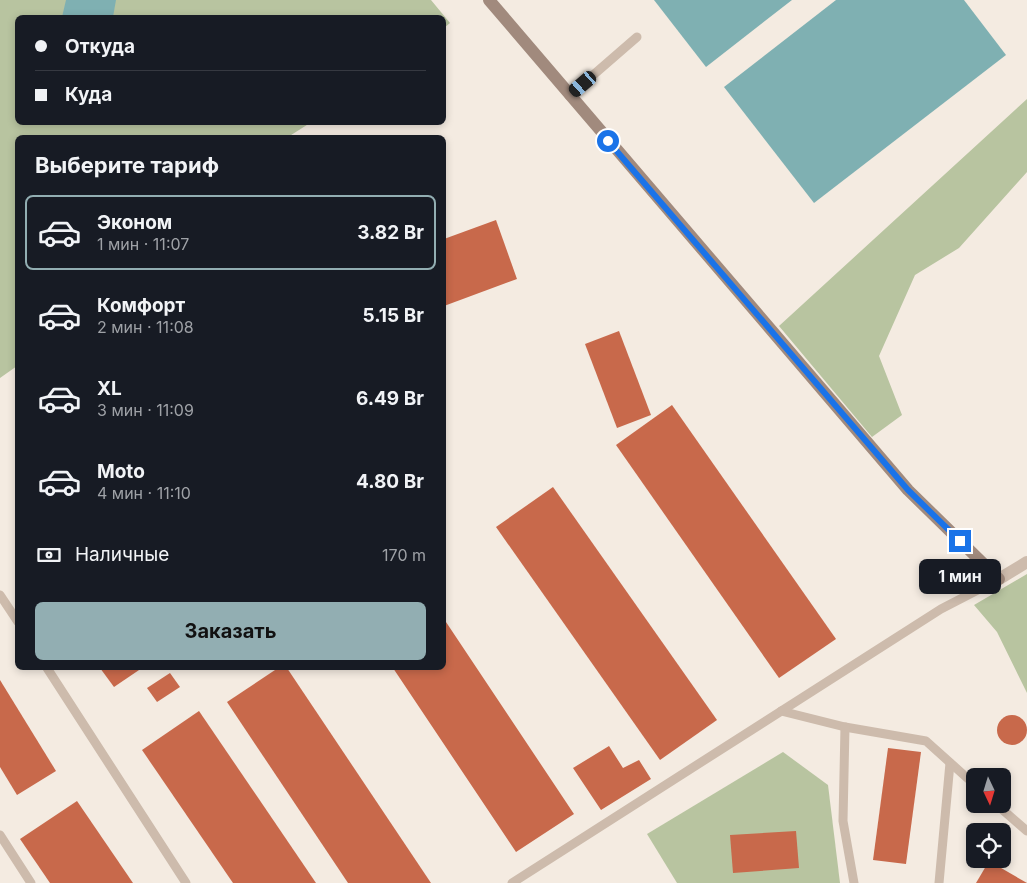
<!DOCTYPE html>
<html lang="ru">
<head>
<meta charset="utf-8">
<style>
  body { margin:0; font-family:Inter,sans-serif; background:#242831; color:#f1f3f6; height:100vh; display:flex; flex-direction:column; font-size:19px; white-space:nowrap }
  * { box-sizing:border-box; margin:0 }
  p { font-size:16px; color:#9ea1a6 }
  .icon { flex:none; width:28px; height:28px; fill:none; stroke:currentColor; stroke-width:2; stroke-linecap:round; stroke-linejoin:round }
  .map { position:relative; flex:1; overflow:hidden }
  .sheet { position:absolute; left:15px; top:135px; width:431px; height:535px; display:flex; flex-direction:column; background:#171b24; border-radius:8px; box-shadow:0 2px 8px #0003 }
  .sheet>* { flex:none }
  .banner { position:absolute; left:15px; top:15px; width:431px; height:110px; border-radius:8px; box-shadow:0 2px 8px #0003; display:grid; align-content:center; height:110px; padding:0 20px; background:#171b24 }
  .needle { width:32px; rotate:176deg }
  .buttons { position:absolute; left:966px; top:768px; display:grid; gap:10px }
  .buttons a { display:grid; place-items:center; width:45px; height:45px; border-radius:8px; background:#171b24; box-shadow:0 2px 8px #0003; font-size:25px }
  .end { position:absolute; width:22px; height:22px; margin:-11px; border:6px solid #1a73e8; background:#fff; box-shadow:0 0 0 2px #fff }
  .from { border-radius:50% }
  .bubble { position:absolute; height:35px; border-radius:8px; background:#171b24; box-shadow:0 2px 8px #0003; font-size:16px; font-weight:700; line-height:35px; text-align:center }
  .car { position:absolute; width:15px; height:30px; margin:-15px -8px; border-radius:6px; box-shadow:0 0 4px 1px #0007; background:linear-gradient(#222 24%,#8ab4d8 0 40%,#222 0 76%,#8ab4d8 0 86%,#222 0) }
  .banner b { display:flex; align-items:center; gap:18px; height:48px; font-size:19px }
  .banner b+b { border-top:1px solid #363941 }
  .banner i { width:12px; height:12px; background:#f1f3f6 }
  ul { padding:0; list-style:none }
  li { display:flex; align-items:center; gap:15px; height:75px; margin:0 10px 8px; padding:0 10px; border:2px solid transparent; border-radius:8px }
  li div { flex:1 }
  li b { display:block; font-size:19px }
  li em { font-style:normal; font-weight:700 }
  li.selected { border-color:#92aeb2 }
  li>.icon { width:45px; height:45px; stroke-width:1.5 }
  h2 { padding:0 20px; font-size:22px; line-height:60px }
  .pay { display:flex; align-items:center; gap:12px; height:55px; padding:0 20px; font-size:19px }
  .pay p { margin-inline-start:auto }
  .action { display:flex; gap:10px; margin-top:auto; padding:10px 20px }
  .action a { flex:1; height:58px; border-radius:8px; background:#92aeb2; color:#111; font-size:20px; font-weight:700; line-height:58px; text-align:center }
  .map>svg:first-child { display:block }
  .green { fill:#b8c4a0 }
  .water { fill:#7fb0b2 }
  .building { fill:#c8694b }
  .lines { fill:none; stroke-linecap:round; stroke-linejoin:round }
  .lane { stroke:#cdbbac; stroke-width:9 }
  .street { stroke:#cdbbac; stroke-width:12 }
  .secondary { stroke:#a18a7d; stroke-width:12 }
  .route { stroke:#1a73e8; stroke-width:6 }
</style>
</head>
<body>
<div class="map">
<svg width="1027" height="883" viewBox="0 0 1027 883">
  <rect width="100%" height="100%" fill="#f4ebe1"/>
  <g class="green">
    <polygon points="0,0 431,0 450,23 444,28 444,18 18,18 18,122 310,123 288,137 18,138 17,366 0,378"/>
    <polygon points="1027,99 1027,172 959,248 915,275 879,356 902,415 872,437 779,326"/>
    <polygon points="1027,574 1027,693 997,632 974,605"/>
    <polygon points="783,752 828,785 840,883 677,883 647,834"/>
  </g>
  <g class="water">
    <polygon points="66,0 116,0 113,17 62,17"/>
    <polygon points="654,0 792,0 706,67"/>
    <polygon points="836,0 964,0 1006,55 814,203 724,87"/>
  </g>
  <g class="building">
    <polygon points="496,220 517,279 444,306 444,239"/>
    <polygon points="619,331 651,415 617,428 585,344"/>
    <polygon points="672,405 836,639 779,678 616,445"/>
    <polygon points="553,487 717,720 660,760 496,527"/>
    <polygon points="444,619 574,814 516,852 393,668 444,668"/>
    <polygon points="100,668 142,668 114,687"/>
    <polygon points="278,668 287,668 431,883 348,883 227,702"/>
    <polygon points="170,673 180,687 157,702 147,688"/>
    <polygon points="0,680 56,771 17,795 0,767"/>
    <polygon points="199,711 316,883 233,883 142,750"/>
    <circle cx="1012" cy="730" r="15"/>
    <polygon points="609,746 623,768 639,760 651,779 601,810 573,768"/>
    <polygon points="888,748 921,752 906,864 873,860"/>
    <polygon points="77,801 133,883 50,883 20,839"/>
    <polygon points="796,831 799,868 733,873 730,835"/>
    <polygon points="989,861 1027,883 976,883"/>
  </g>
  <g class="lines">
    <g class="lane">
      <polyline points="569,96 637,37"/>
      <polyline points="0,595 18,622"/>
      <polyline points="47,668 186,883"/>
      <polyline points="781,711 845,727 926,741 975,785"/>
      <polyline points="845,727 843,821 854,883"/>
      <polyline points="996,804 1027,831"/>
      <polyline points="0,835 31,883"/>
      <polyline points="512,883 941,609 999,579"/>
      <polyline points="939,883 950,763"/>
    </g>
    <polyline class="street" points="999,579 1027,562"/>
    <polyline class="secondary" points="489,0 908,490 999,579"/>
  </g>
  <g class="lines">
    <polyline class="route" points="608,141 908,490 960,541"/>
  </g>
</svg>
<div class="buttons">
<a><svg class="needle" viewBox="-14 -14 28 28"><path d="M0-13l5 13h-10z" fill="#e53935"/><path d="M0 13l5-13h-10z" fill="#9ea1a6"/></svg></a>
<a><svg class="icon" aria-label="locate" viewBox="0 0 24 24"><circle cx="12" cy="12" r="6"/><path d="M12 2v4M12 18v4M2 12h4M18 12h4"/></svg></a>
</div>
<i class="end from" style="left:608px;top:141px"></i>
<i class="end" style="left:960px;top:541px"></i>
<div class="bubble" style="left:919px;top:559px;width:82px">1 мин</div>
<i class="car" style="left:583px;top:84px;rotate:229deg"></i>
<div class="banner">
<b><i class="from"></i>Откуда</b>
<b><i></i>Куда</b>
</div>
<section class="sheet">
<h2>Выберите тариф</h2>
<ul>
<li class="selected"><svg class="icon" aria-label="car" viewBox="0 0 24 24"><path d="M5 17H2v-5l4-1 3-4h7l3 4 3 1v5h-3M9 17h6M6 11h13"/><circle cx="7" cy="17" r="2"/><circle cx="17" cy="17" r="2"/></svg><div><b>Эконом</b><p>1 мин · 11:07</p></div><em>3.82 Br</em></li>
<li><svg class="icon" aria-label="car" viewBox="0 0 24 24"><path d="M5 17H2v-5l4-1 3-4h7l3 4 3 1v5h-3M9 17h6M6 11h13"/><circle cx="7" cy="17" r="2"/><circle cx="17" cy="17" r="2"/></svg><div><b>Комфорт</b><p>2 мин · 11:08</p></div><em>5.15 Br</em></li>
<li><svg class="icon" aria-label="car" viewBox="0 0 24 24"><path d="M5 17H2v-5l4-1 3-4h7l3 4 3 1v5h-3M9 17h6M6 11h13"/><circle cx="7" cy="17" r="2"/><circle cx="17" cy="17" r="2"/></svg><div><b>XL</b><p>3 мин · 11:09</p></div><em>6.49 Br</em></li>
<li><svg class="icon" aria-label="car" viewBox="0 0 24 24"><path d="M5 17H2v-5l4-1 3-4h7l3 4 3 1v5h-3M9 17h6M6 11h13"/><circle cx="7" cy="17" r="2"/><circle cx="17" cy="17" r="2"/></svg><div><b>Moto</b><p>4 мин · 11:10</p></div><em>4.80 Br</em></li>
</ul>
<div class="pay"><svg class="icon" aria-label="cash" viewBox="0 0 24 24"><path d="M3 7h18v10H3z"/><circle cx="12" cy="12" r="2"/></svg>Наличные<p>170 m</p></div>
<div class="action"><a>Заказать</a></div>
</section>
</div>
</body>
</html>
